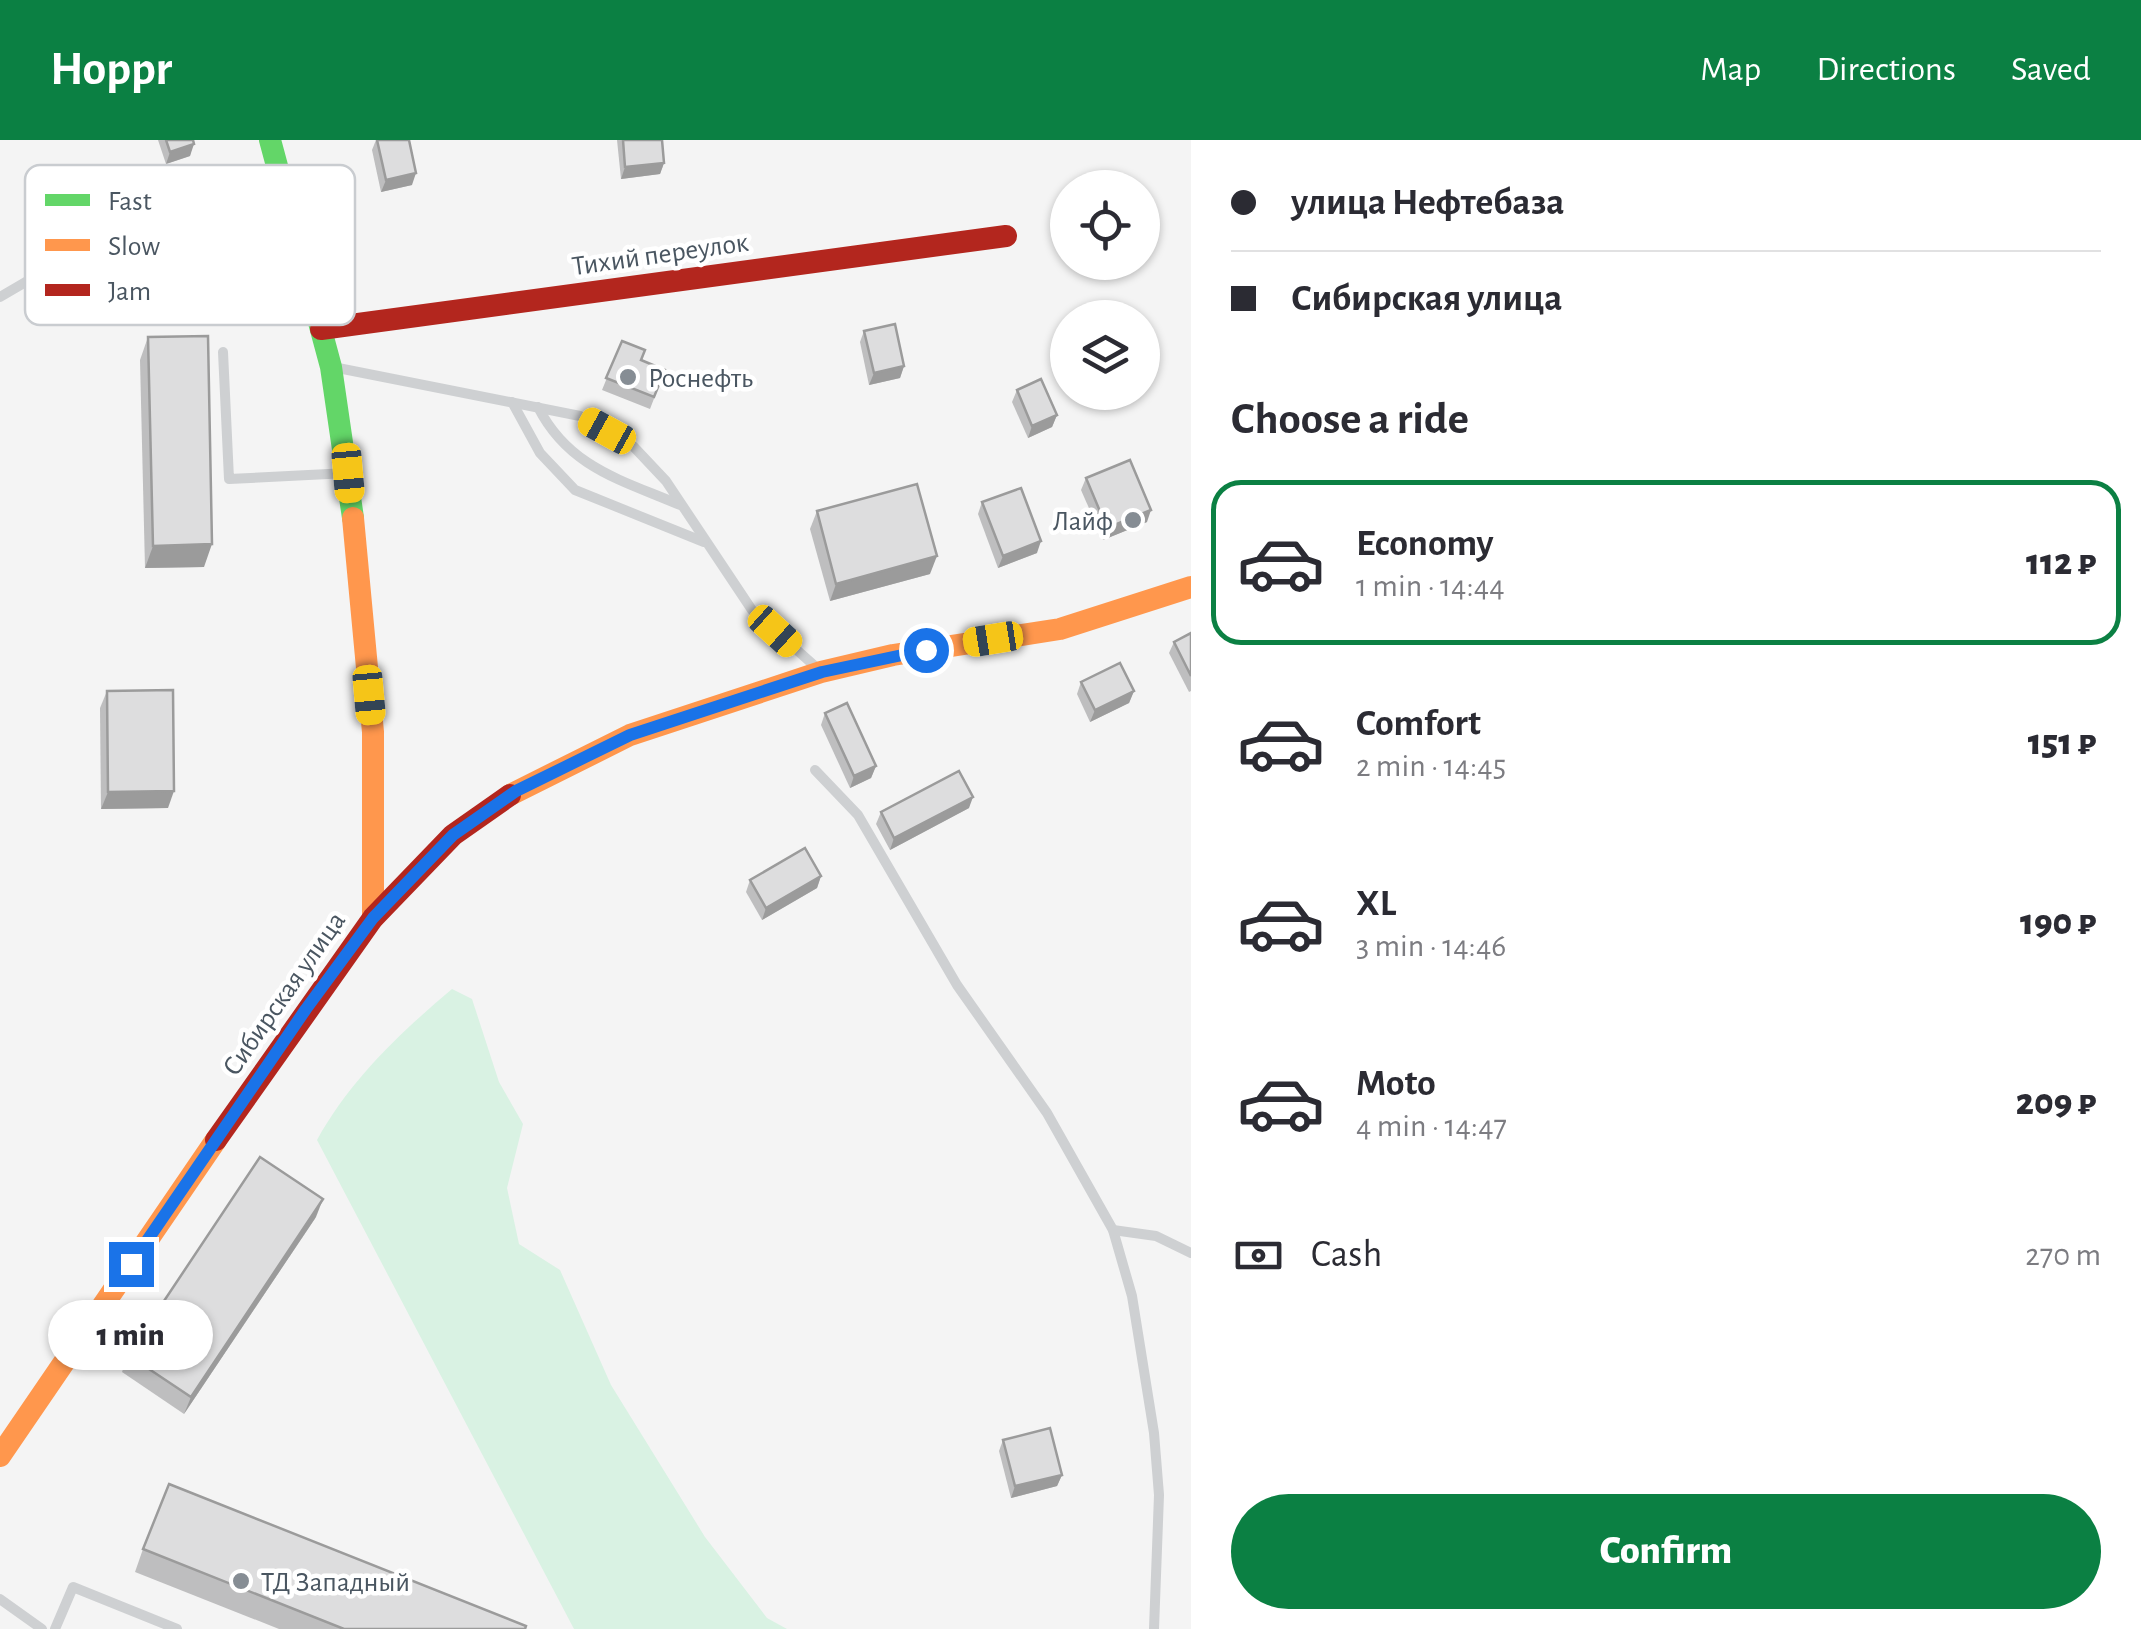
<!DOCTYPE html>
<html lang="en">
<head>
<meta charset="utf-8">
<style>
  body { margin:0; font-family:"Alegreya Sans",sans-serif; background:#f7f7f7; color:#2b2b33; height:100vh; display:flex; flex-direction:column; font-size:38px; white-space:nowrap }
  * { box-sizing:border-box; margin:0 }
  p { font-size:32px; color:#7c7c81 }
  .icon { flex:none; width:55px; height:55px; fill:none; stroke:currentColor; stroke-width:2; stroke-linecap:round; stroke-linejoin:round }
  .map { position:relative; flex:1; overflow:hidden }
  .details { display:flex; flex-direction:column; background:#fff; width:950px }
  .details>* { flex:none }
  .banner { display:grid; align-content:center; height:220px; padding:0 40px; background:#fff }
  .fabs { position:absolute; left:1050px; top:30px; display:grid; gap:20px }
  .fabs a { display:grid; place-items:center; width:110px; height:110px; border-radius:50%; background:#fff; box-shadow:0 2px 8px #0004; font-size:50px }
  .end { position:absolute; width:45px; height:45px; margin:-22px; border:12px solid #1a73e8; background:#fff; box-shadow:0 0 0 5px #fff }
  .from { border-radius:50% }
  .bubble { position:absolute; height:70px; border-radius:35px; background:#fff; box-shadow:0 2px 8px #0004; font-size:32px; font-weight:800; line-height:70px; text-align:center }
  .car { position:absolute; width:30px; height:60px; margin:-30px -15px; border-radius:12px; box-shadow:0 0 8px 2px #0007; background:linear-gradient(#f5c518 24%,#345 0 40%,#f5c518 0 76%,#345 0 86%,#f5c518 0) }
  .banner b { display:flex; align-items:center; gap:35px; height:95px; font-size:38px }
  .banner b+b { border-top:2px solid #e1e1e2 }
  .banner i { width:25px; height:25px; background:#2b2b33 }
  ul { padding:0; list-style:none }
  li { display:flex; align-items:center; gap:30px; height:165px; margin:0 20px 15px; padding:0 20px; border:5px solid transparent; border-radius:30px }
  li div { flex:1 }
  li b { display:block; font-size:38px }
  li em { font-style:normal; font-weight:800 }
  li.on { border-color:#0b8043 }
  li>.icon { width:90px; height:90px; stroke-width:1.5 }
  h2 { padding:0 40px; font-size:45px; line-height:120px }
  .pay { display:flex; align-items:center; gap:25px; height:110px; padding:0 40px; font-size:38px }
  .pay p { margin-inline-start:auto }
  .button { display:flex; gap:20px; margin-top:auto; padding:20px 40px }
  .button a { flex:1; height:115px; border-radius:60px; background:#0b8043; color:#fff; font-size:40px; font-weight:800; line-height:115px; text-align:center }
  header { display:flex; align-items:center; gap:60px; box-sizing:border-box; height:140px; padding:0 50px; background:#0b8043; color:#fff }
  header strong { font-size:48px }
  nav { display:flex; gap:55px; margin-inline-start:auto; font-size:35px }
  main { display:flex; flex:1; min-height:0 }
  .map>svg:first-child { display:block }
  .green { fill:#d9f2e3 }
  .lines { fill:none; stroke-linecap:round; stroke-linejoin:round }
  .lane { stroke:#ced0d2; stroke-width:10 }
  .fast { stroke:#63d668; stroke-width:22 }
  .slow { stroke:#ff974d; stroke-width:22 }
  .jam { stroke:#b3261e; stroke-width:22 }
  .wall { fill:#bebebf }
  .shaded-wall { fill:#9b9b9b }
  .building { fill:#ddddde; stroke:#9b9b9b; stroke-width:2.5 }
  .route { stroke:#1a73e8; stroke-width:12 }
  .poi-dot { fill:#868d94; stroke:#fff; stroke-width:4 }
  .labels { text-anchor:middle; stroke-width:9; stroke-linejoin:round; paint-order:stroke }
  .street-label { font-size:28px; fill:#4a5661; stroke:#fff }
  .poi-label { font-size:28px; fill:#4a5661; stroke:#fff; text-anchor:start }
  .key { fill:#fff; stroke:#c9ccd0; stroke-width:2.5 }
  .key-label { font-size:28px; fill:#4a5661 }
</style>
</head>
<body>
<header>
<strong>Hoppr</strong>
<nav><a>Map</a><a>Directions</a><a>Saved</a></nav>
</header>
<main>
<div class="map">
<svg width="1191" height="1489" viewBox="0 0 1191 1489">
  <rect width="100%" height="100%" fill="#f4f4f4"/>
  <path class="green" d="M 452,849 L 472,859 L 499,942 L 523,984 L 507,1048 L 519,1104 L 560,1130 L 611,1245 L 705,1397 L 767,1478 L 787,1489 L 574,1489 L 317,1000 C 350,940 400,893 452,849 Z"/>
  <g class="lines">
    <g class="lane">
      <polyline points="0,157 111,92 275,39"/>
      <polyline points="223,212 229,339 348,333"/>
      <polyline points="338,228 580,276 633,306 666,341 752,470 817,528"/>
      <polyline points="512,262 540,313 575,350 704,402"/>
      <path d="M 538,267 C 569,328 622,340 680,365"/>
      <polyline points="815,630 858,675 957,845 1047,973 1113,1090 1132,1156 1154,1293 1159,1355 1154,1489"/>
      <polyline points="1113,1090 1156,1096 1191,1113"/>
      <polyline points="0,1459 42,1489"/>
      <polyline points="55,1489 73,1447 177,1489"/>
    </g>
    <polyline class="fast" points="270,0 331,227 353,378"/>
    <g class="slow">
      <polyline points="353,378 373,592 373,778"/>
      <polyline points="510,655 630,595 821,532 893,515 1060,489 1191,447"/>
      <polyline points="0,1316 216,1000"/>
    </g>
    <g class="jam">
      <polyline points="321,189 1006,96"/>
      <polyline points="216,1000 373,778 453,695 510,655"/>
    </g>
  </g>
  <g class="wall">
    <polygon points="158,0 193,0 190,16 166,24"/>
    <polygon points="376,0 409,0 412,45 381,52 372,10"/>
    <polygon points="617,0 662,0 664,23 660,34 621,39"/>
    <polygon points="864,191 904,226 900,238 869,245 860,202"/>
    <polygon points="148,197 204,427 145,428 140,220"/>
    <polygon points="622,201 641,220 665,230 650,269 602,250"/>
    <polygon points="1017,250 1057,275 1052,287 1028,298 1012,262"/>
    <polygon points="1086,338 1147,382 1103,400 1081,350"/>
    <polygon points="982,362 1037,413 998,428 978,374"/>
    <polygon points="817,371 930,434 830,461 810,389"/>
    <polygon points="1191,493 1191,551 1189,552 1169,513 1174,502"/>
    <polygon points="1081,542 1134,551 1129,563 1090,582 1077,554"/>
    <polygon points="107,551 168,668 101,669 100,568"/>
    <polygon points="825,573 876,626 871,638 850,648 821,585"/>
    <polygon points="969,668 890,710 876,684 881,672"/>
    <polygon points="821,736 817,748 762,780 746,752 750,740"/>
    <polygon points="316,1077 184,1274 122,1232 128,1215"/>
    <polygon points="1003,1300 1062,1335 1057,1346 1011,1358 999,1311"/>
    <polygon points="143,1409 525,1489 279,1489 135,1432"/>
  </g>
  <g class="shaded-wall">
    <polygon points="194,4 190,16 166,24 170,12"/>
    <polygon points="664,23 660,34 621,39 625,27"/>
    <polygon points="416,33 412,45 381,52 386,40"/>
    <polygon points="904,226 900,238 869,245 874,233"/>
    <polygon points="1057,275 1052,287 1028,298 1032,286"/>
    <polygon points="1151,370 1147,382 1103,400 1107,388"/>
    <polygon points="1041,401 1037,413 998,428 1003,416"/>
    <polygon points="212,404 204,427 145,428 153,406"/>
    <polygon points="937,416 930,434 830,461 836,444"/>
    <polygon points="1134,551 1129,563 1090,582 1095,570"/>
    <polygon points="876,626 871,638 850,648 854,636"/>
    <polygon points="174,651 168,668 101,669 108,652"/>
    <polygon points="973,657 969,668 890,710 894,698"/>
    <polygon points="821,736 817,748 762,780 766,768"/>
    <polygon points="323,1059 316,1077 184,1274 191,1257"/>
    <polygon points="1062,1335 1057,1346 1011,1358 1015,1346"/>
  </g>
  <g class="building">
    <polygon points="166,0 193,0 194,4 170,12"/>
    <polygon points="377,0 409,0 416,33 386,40"/>
    <polygon points="623,0 662,0 664,23 625,27"/>
    <polygon points="895,184 904,226 874,233 864,191"/>
    <polygon points="208,196 212,404 153,406 148,197"/>
    <polygon points="622,201 645,210 641,220 665,230 654,257 606,238"/>
    <polygon points="1041,239 1057,275 1032,286 1017,250"/>
    <polygon points="1130,320 1151,370 1107,388 1086,338"/>
    <polygon points="917,344 937,416 836,444 817,371"/>
    <polygon points="1021,348 1041,401 1003,416 982,362"/>
    <polygon points="1191,493 1191,536 1174,502"/>
    <polygon points="1120,523 1134,551 1095,570 1081,542"/>
    <polygon points="173,550 174,651 108,652 107,551"/>
    <polygon points="847,563 876,626 854,636 825,573"/>
    <polygon points="959,631 973,657 894,698 881,672"/>
    <polygon points="805,708 821,736 766,768 750,740"/>
    <polygon points="260,1017 323,1059 191,1257 128,1215"/>
    <polygon points="1050,1288 1062,1335 1015,1346 1003,1300"/>
    <polygon points="169,1344 526,1486 525,1489 344,1489 143,1409"/>
  </g>
  <g class="lines">
    <polyline class="route" points="131,1124 306,869 373,778 453,695 516,651 630,595 822,532 926,510"/>
  </g>
  <g class="poi-dot">
    <circle cx="628" cy="237" r="10"/>
    <circle cx="1133" cy="380" r="10"/>
    <circle cx="241" cy="1441" r="10"/>
  </g>
  <g class="labels">
    <g class="street-label">
      <text transform="translate(660 113) rotate(-8)" y="10">Тихий переулок</text>
      <text transform="translate(283 853) rotate(-55)" y="10">Сибирская улица</text>
    </g>
    <g class="poi-label">
      <text x="648" y="247">Роснефть</text>
      <text x="1113" y="390" text-anchor="end">Лайф</text>
      <text x="261" y="1451">ТД Западный</text>
    </g>
  </g>
  <rect x="25" y="25" width="330" height="160" rx="15" class="key"/>
  <rect x="45" y="54" width="45" height="12" fill="#63d668"/>
  <rect x="45" y="99" width="45" height="12" fill="#ff974d"/>
  <rect x="45" y="144" width="45" height="12" fill="#b3261e"/>
  <g class="key-label">
    <text x="108" y="70">Fast</text>
    <text x="108" y="115">Slow</text>
    <text x="108" y="160">Jam</text>
  </g>
</svg>
<div class="fabs">
<a><svg class="icon" aria-label="locate" viewBox="0 0 24 24"><circle cx="12" cy="12" r="6"/><path d="M12 2v4M12 18v4M2 12h4M18 12h4"/></svg></a>
<a><svg class="icon" aria-label="layers" viewBox="0 0 24 24"><path d="M12 4l9 5-9 5-9-5zM3 14l9 5 9-5"/></svg></a>
</div>
<i class="end from" style="left:926px;top:510px"></i>
<i class="end" style="left:131px;top:1124px"></i>
<div class="bubble" style="left:48px;top:1160px;width:165px">1 min</div>
<i class="car" style="left:607px;top:291px;rotate:299deg"></i>
<i class="car" style="left:348px;top:333px;rotate:175deg"></i>
<i class="car" style="left:775px;top:491px;rotate:132deg"></i>
<i class="car" style="left:993px;top:499px;rotate:261deg"></i>
<i class="car" style="left:369px;top:555px;rotate:175deg"></i>
</div>
<section class="details">
<div class="banner">
<b><i class="from"></i>улица Нефтебаза</b>
<b><i></i>Сибирская улица</b>
</div>
<h2>Choose a ride</h2>
<ul>
<li class="on"><svg class="icon" aria-label="car" viewBox="0 0 24 24"><path d="M5 17H2v-5l4-1 3-4h7l3 4 3 1v5h-3M9 17h6M6 11h13"/><circle cx="7" cy="17" r="2"/><circle cx="17" cy="17" r="2"/></svg><div><b>Economy</b><p>1 min · 14:44</p></div><em>112 ₽</em></li>
<li><svg class="icon" aria-label="car" viewBox="0 0 24 24"><path d="M5 17H2v-5l4-1 3-4h7l3 4 3 1v5h-3M9 17h6M6 11h13"/><circle cx="7" cy="17" r="2"/><circle cx="17" cy="17" r="2"/></svg><div><b>Comfort</b><p>2 min · 14:45</p></div><em>151 ₽</em></li>
<li><svg class="icon" aria-label="car" viewBox="0 0 24 24"><path d="M5 17H2v-5l4-1 3-4h7l3 4 3 1v5h-3M9 17h6M6 11h13"/><circle cx="7" cy="17" r="2"/><circle cx="17" cy="17" r="2"/></svg><div><b>XL</b><p>3 min · 14:46</p></div><em>190 ₽</em></li>
<li><svg class="icon" aria-label="car" viewBox="0 0 24 24"><path d="M5 17H2v-5l4-1 3-4h7l3 4 3 1v5h-3M9 17h6M6 11h13"/><circle cx="7" cy="17" r="2"/><circle cx="17" cy="17" r="2"/></svg><div><b>Moto</b><p>4 min · 14:47</p></div><em>209 ₽</em></li>
</ul>
<div class="pay"><svg class="icon" aria-label="cash" viewBox="0 0 24 24"><path d="M3 7h18v10H3z"/><circle cx="12" cy="12" r="2"/></svg>Cash<p>270 m</p></div>
<div class="button"><a>Confirm</a></div>
</section>
</main>
</body>
</html>
